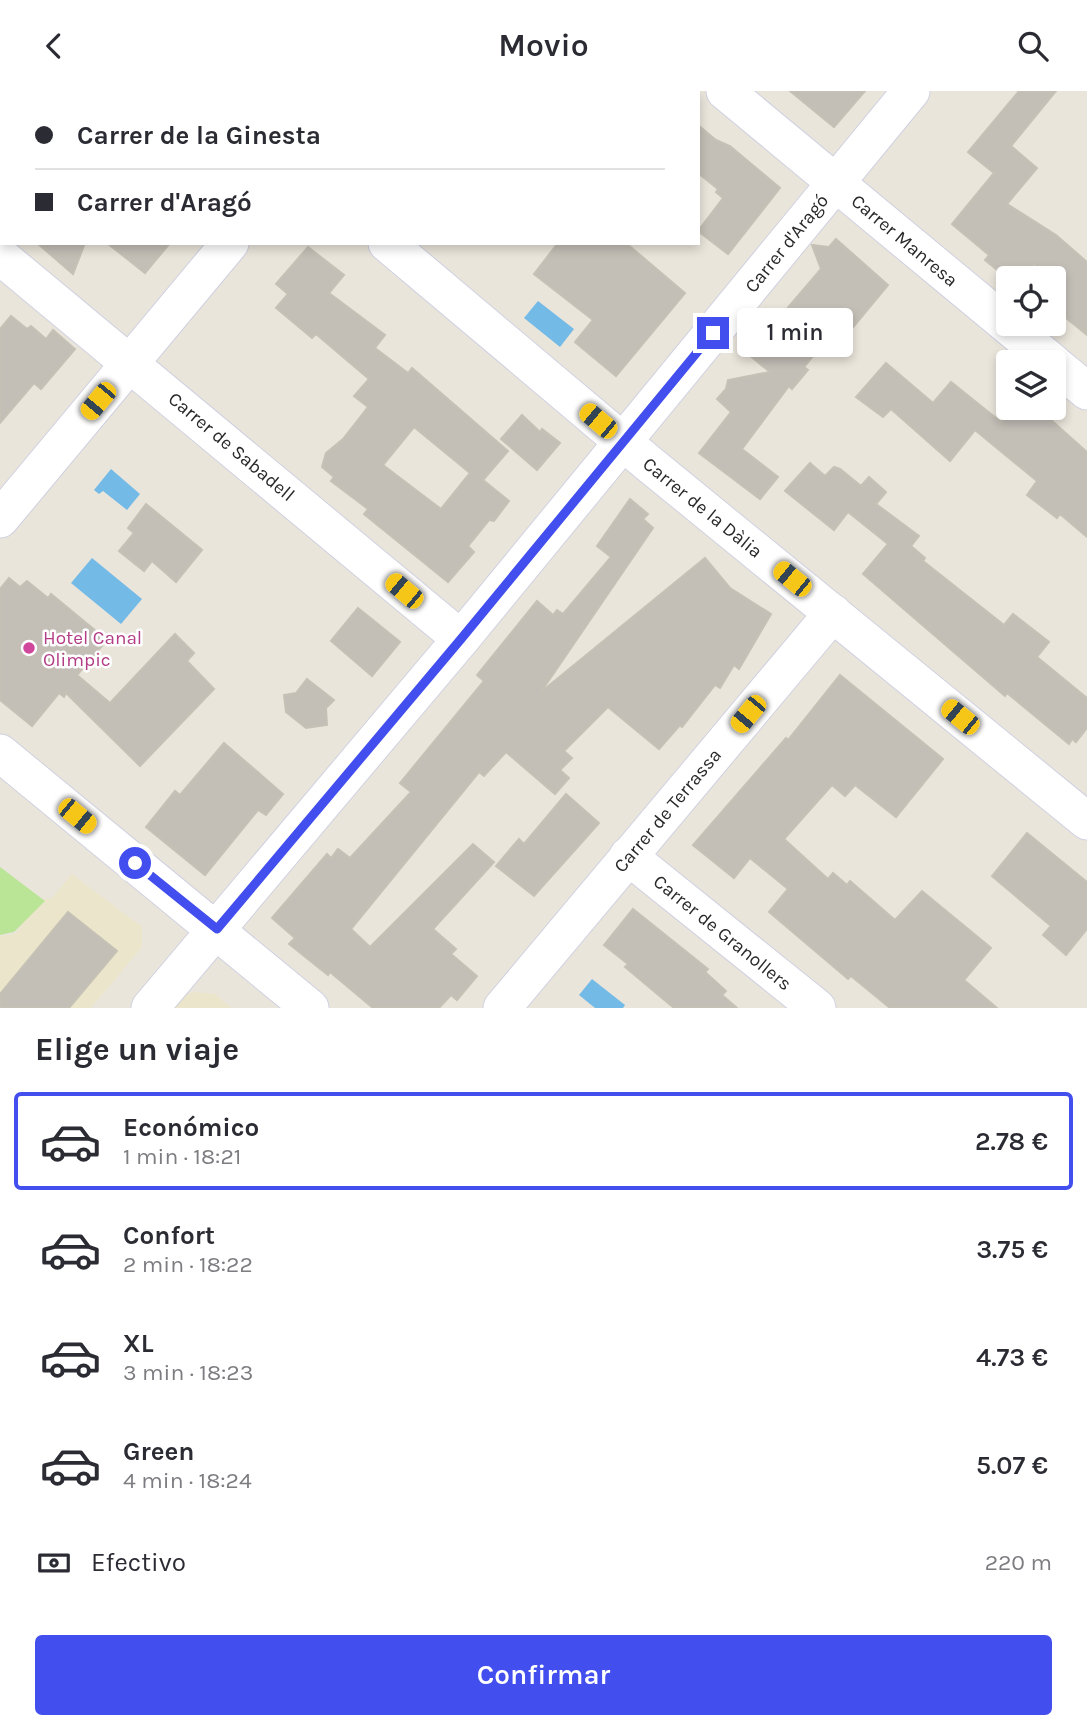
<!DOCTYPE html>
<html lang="es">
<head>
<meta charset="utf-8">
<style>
  body { margin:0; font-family:Karla,sans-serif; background:#f7f7f7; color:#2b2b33; height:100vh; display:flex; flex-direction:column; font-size:26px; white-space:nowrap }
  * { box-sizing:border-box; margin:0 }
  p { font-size:23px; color:#7c7c81 }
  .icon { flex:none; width:38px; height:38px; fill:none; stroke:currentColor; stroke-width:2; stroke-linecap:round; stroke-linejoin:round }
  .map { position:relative; height:917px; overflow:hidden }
  .panel { display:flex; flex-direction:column; background:#fff; flex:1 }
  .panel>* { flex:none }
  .hud { position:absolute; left:0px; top:0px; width:700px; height:154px; box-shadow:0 4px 10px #0003; display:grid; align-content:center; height:154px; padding:0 35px; background:#fff }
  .controls { position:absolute; left:996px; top:175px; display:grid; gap:14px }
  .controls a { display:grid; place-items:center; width:70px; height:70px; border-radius:7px; background:#fff; box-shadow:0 4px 10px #0003; font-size:35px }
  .end { position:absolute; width:32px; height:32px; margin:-16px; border:9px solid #434eef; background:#fff; box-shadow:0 0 0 4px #fff }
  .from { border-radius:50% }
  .bubble { position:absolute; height:49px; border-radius:7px; background:#fff; box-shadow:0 4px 10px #0003; font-size:23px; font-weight:600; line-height:49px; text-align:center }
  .car { position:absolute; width:21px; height:42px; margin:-21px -10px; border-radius:9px; box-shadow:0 0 5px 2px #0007; background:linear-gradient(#f5c518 24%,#345 0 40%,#f5c518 0 76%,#345 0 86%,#f5c518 0) }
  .hud b { display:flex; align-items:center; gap:24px; height:66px; font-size:26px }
  .hud b+b { border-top:2px solid #e1e1e2 }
  .hud i { width:18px; height:18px; background:#2b2b33 }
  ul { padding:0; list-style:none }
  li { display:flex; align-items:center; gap:21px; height:98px; margin:0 14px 10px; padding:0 21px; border:4px solid transparent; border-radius:7px }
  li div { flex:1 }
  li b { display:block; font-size:26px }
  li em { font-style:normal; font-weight:600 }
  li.active { border-color:#434eef }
  li>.icon { width:63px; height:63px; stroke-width:1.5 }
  h2 { padding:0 35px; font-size:32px; line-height:84px }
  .pay { display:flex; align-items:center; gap:18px; height:77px; padding:0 35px; font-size:26px }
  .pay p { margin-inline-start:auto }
  .action { display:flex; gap:14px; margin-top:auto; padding:14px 35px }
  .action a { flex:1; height:80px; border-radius:7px; background:#434eef; color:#fff; font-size:28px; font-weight:600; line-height:80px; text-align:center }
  header { display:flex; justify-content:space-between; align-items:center; height:91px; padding:0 35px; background:#fff; font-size:32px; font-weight:600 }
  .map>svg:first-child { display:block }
  .education { fill:#ebe5cb }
  .pitch { fill:#bae596 }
  .water { fill:#73bae7 }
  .building { fill:#c3bfb7; stroke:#c5c1b5; stroke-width:2; fill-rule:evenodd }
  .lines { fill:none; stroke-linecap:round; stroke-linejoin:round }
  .minor-casing { stroke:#d0d1e1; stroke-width:39 }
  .minor { stroke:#fff; stroke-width:37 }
  .route { stroke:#434eef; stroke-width:9 }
  .hotel-dot { fill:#d1479c; stroke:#fff; stroke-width:2.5 }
  .labels { text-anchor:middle; stroke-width:5; stroke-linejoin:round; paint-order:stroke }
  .street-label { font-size:19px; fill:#292929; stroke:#fff }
  .hotel-label { font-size:19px; fill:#b23c85; stroke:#fff; text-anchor:start }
</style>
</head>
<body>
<header><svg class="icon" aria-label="back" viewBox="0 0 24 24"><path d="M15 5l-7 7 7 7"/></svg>Movio<svg class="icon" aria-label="search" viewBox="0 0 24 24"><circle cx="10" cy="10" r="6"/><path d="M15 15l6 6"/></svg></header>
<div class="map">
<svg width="1087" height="917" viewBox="0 0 1087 917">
  <rect width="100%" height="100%" fill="#eae5db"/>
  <g class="education">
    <polygon points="72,783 142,836 142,856 91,917 0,917 0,845 15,843 41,808 51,808"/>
    <polygon points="194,901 215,903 231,917 172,917 180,906"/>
  </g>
  <polygon class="pitch" points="0,776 45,810 14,841 0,844"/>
  <g class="water">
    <polygon points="538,210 574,238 560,256 524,227"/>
    <polygon points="111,378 140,403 127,419 103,400 99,403 94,399"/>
    <polygon points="92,467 142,508 121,533 71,492"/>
    <polygon points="592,888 625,914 623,917 595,917 579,904"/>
  </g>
  <g class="building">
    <polygon points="790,0 865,0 834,36"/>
    <polygon points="1019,0 1056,0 1011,55 1037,77 1007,113 1056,144 1087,171 1087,244 1055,218 1066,200 1054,187 1034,173 1022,187 1012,179 1006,186 985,169 989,164 952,133 994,82 968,61"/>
    <polygon points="698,34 716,49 730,55 780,97 728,163 698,140 723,107 716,101 718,98 698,82"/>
    <polygon points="836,148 888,194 849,241 839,233 804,276 808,279 792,298 789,295 742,358 778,386 760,408 699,362 731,321 717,308 726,298 728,289 770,281 748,263 821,178 812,154 829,156"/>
    <polygon points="37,152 85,152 73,183"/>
    <polygon points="107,152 170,152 145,182"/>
    <polygon points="558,152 626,152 685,202 616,285 575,251 593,229 534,183"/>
    <path d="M 308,156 L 344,184 L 329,202 L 385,244 L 375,257 L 408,282 L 412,277 L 508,360 L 483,389 L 509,410 L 494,430 L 489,429 L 468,455 L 474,461 L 448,491 L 364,423 L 368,418 L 331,390 L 334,386 L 322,376 L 326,362 L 343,348 L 368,316 L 354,305 L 369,288 L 316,243 L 312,247 L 276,217 L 288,203 L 276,193 ZM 414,336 L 470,382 L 441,418 L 383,374 Z"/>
    <polygon points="11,225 27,238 31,235 46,248 53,239 75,258 41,298 34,292 0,332 0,238"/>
    <polygon points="886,272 933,312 951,291 1001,331 1013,317 1037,317 1050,328 1087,361 1087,446 1060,423 1057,427 1027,404 1037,390 975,339 950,370 891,318 883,326 856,306"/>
    <polygon points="522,324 540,341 542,338 560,352 537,379 501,348"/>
    <polygon points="810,372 825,385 834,376 840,378 861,395 869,386 886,401 876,413 919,445 911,455 925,467 923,470 1004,534 1013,523 1049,551 1037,566 1087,607 1087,637 1076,651 1072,648 1069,653 1007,602 1005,605 863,483 888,453 848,421 834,439 785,400"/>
    <polygon points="630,408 648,423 643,428 653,437 541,601 705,467 730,497 771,523 739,578 734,574 720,597 715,594 682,636 680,634 659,658 608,616 564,660 572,667 560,679 569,687 555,703 506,661 484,685 479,681 351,838 370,856 473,753 494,771 433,838 456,858 451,863 477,885 457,909 451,904 439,917 373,917 330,881 328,884 289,853 295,847 272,827 327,763 331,767 338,758 350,767 411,701 400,692 484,590 477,584 537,510 553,524 557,519 563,523 611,466 597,455"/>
    <polygon points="146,413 202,459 176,491 152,470 144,480 119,460 134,442 128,437"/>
    <polygon points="9,487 20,496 27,490 48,507 51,503 107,549 77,584 110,612 175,543 194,562 187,570 214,598 140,675 66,602 64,606 59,602 32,635 0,609 0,498"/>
    <polygon points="358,517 400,551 372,585 331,550"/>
    <polygon points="840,584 943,668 896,726 855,694 845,705 832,694 784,748 828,788 833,782 847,794 850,790 895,829 922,800 991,857 964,889 997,917 890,917 851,885 848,888 769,821 788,798 750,767 734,787 693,754 786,647 788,649"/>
    <polygon points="307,588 334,609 326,617 327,634 306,637 286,621 284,604 296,602"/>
    <polygon points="224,652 283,703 266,724 258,719 205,784 146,736 175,700 180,704"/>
    <polygon points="566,703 599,732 534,805 496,775 519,748 524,753"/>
    <polygon points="1027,742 1087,791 1087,838 1066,864 1043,844 1051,835 992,785"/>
    <polygon points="633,818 708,878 705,881 726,900 722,904 737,917 674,917 625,876 628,873 604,854"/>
    <polygon points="68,821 117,860 69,917 0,917 0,903"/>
  </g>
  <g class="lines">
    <defs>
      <g id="minor">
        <polyline points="202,0 204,2"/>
        <polyline points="725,0 1052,271"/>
        <polyline points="355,2 356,0"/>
        <polyline points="387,152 648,372 1087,730"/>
        <polyline points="0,165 461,548"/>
        <polyline points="1054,273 1087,300"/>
        <polyline points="0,428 230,152"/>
        <polyline points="0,662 310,917"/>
        <polyline points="628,765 817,917"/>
        <polyline points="150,917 461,548 911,0"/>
        <polyline points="502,917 833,522"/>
      </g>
    </defs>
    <use href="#minor" class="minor-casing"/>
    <use href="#minor" class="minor"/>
  </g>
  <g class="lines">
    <polyline class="route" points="135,772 217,838 461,548 713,242"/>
  </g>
  <circle class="hotel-dot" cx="29" cy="557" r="7"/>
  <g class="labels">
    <g class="street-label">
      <text transform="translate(905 149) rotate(40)" y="7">Carrer Manresa</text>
      <text transform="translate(786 152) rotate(-51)" y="7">Carrer d'Aragó</text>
      <text transform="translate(232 355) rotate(40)" y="7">Carrer de Sabadell</text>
      <text transform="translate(703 416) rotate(39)" y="7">Carrer de la Dàlia</text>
      <text transform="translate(667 719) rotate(-50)" y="7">Carrer de Terrassa</text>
      <text transform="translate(723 841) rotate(39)" y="7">Carrer de Granollers</text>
    </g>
    <g class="hotel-label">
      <text x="43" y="553">Hotel Canal<tspan x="43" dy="22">Olimpic</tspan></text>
    </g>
  </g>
</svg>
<div class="controls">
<a><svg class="icon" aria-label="locate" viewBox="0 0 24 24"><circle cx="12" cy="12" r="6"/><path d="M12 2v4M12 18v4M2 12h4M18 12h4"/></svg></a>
<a><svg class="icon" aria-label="layers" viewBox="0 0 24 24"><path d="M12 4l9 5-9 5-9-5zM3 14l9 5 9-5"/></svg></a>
</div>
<i class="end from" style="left:135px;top:772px"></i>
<i class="end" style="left:713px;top:242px"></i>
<div class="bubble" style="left:737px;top:217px;width:116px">1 min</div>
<i class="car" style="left:98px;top:310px;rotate:220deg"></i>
<i class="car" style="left:598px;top:330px;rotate:310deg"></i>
<i class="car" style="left:792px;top:488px;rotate:309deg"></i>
<i class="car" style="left:404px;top:500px;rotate:310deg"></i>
<i class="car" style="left:748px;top:623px;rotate:220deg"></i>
<i class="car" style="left:960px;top:626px;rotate:309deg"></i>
<i class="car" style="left:77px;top:725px;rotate:129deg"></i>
<div class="hud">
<b><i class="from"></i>Carrer de la Ginesta</b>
<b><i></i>Carrer d'Aragó</b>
</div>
</div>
<section class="panel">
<h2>Elige un viaje</h2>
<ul>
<li class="active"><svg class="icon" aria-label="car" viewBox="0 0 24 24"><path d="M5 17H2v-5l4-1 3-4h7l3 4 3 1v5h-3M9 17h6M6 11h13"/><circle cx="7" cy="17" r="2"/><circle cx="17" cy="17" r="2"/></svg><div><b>Económico</b><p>1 min · 18:21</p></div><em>2.78 €</em></li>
<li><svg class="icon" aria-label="car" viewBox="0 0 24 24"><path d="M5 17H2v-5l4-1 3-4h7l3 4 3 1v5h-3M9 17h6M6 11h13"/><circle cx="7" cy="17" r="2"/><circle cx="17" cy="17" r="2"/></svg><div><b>Confort</b><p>2 min · 18:22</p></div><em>3.75 €</em></li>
<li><svg class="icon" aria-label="car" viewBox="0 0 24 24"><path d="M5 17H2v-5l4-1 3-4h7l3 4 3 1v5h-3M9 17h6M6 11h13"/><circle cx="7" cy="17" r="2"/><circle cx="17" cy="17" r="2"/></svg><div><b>XL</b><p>3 min · 18:23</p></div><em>4.73 €</em></li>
<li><svg class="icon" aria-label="car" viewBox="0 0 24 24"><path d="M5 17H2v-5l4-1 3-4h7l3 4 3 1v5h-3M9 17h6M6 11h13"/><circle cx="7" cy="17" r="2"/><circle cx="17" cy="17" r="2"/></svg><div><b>Green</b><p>4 min · 18:24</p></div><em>5.07 €</em></li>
</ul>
<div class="pay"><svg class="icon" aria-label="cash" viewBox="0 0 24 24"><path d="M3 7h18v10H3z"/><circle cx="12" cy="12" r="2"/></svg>Efectivo<p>220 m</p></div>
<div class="action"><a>Confirmar</a></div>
</section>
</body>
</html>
